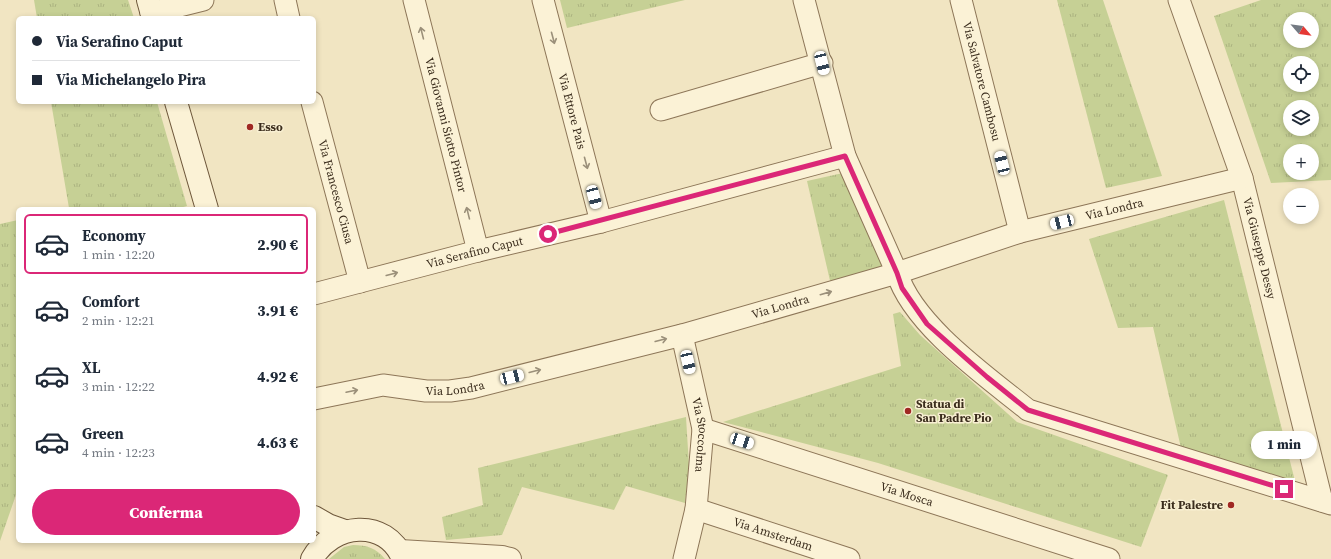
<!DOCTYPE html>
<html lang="it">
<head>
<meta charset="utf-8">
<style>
  body { margin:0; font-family:"Source Serif 4",serif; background:#f2f2f3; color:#1f2937; height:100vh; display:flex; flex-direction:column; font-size:15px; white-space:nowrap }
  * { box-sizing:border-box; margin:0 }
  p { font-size:13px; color:#747a83 }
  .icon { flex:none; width:22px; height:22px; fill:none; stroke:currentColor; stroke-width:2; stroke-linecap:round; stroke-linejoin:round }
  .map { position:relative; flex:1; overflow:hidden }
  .side { position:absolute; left:16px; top:207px; width:300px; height:336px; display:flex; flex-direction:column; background:#fff; border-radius:6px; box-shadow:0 2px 6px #0003 }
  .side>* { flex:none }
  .banner { position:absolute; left:16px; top:16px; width:300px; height:88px; border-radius:6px; box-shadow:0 2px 6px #0003; display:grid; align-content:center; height:88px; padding:0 16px; background:#fff }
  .needle { width:26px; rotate:118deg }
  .fabs { position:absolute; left:1283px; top:12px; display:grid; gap:8px }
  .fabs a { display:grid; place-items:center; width:36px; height:36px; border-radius:50%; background:#fff; box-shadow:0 2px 6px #0003; font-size:20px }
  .end { position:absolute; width:18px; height:18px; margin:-9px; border:5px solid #db2777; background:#fff; box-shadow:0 0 0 2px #fff }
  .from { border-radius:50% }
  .bubble { position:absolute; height:28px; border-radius:14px; background:#fff; box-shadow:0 2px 6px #0003; font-size:13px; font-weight:800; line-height:28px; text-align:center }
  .car { position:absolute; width:12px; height:24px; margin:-12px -6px; border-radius:5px; box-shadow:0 0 3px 1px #0007; background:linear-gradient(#fff 24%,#345 0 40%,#fff 0 76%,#345 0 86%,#fff 0) }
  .banner b { display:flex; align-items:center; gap:14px; height:38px; font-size:15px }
  .banner b+b { border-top:1px solid #e0e1e3 }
  .banner i { width:10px; height:10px; background:#1f2937 }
  ul { padding:7px 0 0; list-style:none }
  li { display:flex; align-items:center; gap:12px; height:60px; margin:0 8px 6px; padding:0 8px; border:2px solid transparent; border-radius:6px }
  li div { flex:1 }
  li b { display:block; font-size:15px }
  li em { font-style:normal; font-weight:800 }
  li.selected { border-color:#db2777 }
  li>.icon { width:36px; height:36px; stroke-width:1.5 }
  .cta { display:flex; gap:8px; margin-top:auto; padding:8px 16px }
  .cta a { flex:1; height:46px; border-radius:24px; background:#db2777; color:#fff; font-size:16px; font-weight:800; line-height:46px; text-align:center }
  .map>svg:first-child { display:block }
  .grass { fill:url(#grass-tufts); fill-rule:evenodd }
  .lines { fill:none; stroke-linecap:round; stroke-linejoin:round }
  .minor-casing { stroke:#8d7658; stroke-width:23 }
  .tertiary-casing { stroke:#8d7658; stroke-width:24 }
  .secondary-casing { stroke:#6e573b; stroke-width:24 }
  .minor { stroke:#fbf2d6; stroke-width:21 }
  .tertiary { stroke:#fbf2d6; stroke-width:22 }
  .secondary { stroke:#fbf2d6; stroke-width:22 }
  .oneway { stroke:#9b907a }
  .route { stroke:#db2777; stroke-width:5 }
  .poi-dot { fill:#a02823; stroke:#f8efd2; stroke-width:1.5 }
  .labels { text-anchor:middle; stroke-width:3; stroke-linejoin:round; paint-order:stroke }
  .street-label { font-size:12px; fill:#3b2d1d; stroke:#f8efd2 }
  .poi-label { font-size:12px; font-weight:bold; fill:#3b2d1d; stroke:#f8efd2; text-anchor:start }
</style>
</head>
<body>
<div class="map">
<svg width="1331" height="559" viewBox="0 0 1331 559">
  <defs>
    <pattern id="grass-tufts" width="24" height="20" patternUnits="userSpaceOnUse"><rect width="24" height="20" fill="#c6d095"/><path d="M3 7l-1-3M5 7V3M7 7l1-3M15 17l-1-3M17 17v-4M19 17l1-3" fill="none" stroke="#abb380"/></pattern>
  </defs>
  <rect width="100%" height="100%" fill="#f1e5c2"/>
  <g class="grass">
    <polygon points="34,0 128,0 134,18 37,18"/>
    <polygon points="560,0 685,0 567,28"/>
    <polygon points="1057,0 1103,0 1162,176 1106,188"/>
    <path d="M 1261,0 L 1331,0 L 1331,180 L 1271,183 L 1214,16 ZM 1290,19 L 1312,19 L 1312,41 L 1290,41 ZM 1290,63 L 1312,63 L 1312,85 L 1290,85 ZM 1290,107 L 1312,107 L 1312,129 L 1290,129 ZM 1290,151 L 1312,151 L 1312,173 L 1290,173 Z"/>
    <polygon points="51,102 157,102 187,206 176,209 67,209 69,208"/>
    <polygon points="843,173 884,268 831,285 807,181"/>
    <polygon points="1224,200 1295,481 1181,448 1153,327 1118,328 1089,239"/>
    <polygon points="18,220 18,489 0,541 0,224"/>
    <polygon points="900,312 920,335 1017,422 1168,475 1141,547 878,463 723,422 901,366 893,314"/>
    <polygon points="686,417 689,466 685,503 626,486 614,510 522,487 502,535 446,540 442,517 483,505 478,468"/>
    <path d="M 353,545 C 367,545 376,548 385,559 L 329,559 L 344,547 Z"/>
  </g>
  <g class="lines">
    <defs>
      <g id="minor">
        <polyline points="285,0 289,18"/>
        <path id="s1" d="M 414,0 L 478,251"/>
        <path id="s2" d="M 543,0 L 601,222"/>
        <path d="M 804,0 L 845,156 L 897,273 C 913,325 986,376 1028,410 L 1331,504"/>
        <path id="s3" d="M 961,0 L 1020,232"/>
        <path id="s4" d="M 1179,0 L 1242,178 L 1322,501"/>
        <polyline points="151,13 203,0"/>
        <path id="s5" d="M 312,102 L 360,282"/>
        <polyline points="661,110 822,63"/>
        <path id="s6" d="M 314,294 L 478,251 L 601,222 L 845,156"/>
        <path id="s7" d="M 682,335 L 703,429 L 696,509 L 684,559"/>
        <path id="s8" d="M 314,399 L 383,385 L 426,391 L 450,391 L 471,388 L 682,335 L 897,273 L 1020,232 L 1242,178"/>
        <path id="s9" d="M 703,429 L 1109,559"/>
        <path id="s10" d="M 696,509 L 849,559"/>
      </g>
      <polyline id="tertiary" points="400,551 502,557 510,559"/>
      <g id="secondary">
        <polyline points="148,0 153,18"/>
        <polyline points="176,102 207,209"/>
        <polyline points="314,517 328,525 345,531"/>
        <path d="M 312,559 C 332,523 386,517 403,559"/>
      </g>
    </defs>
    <use href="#minor" class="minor-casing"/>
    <use href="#tertiary" class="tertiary-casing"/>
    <use href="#secondary" class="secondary-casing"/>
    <use href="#minor" class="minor"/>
    <use href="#tertiary" class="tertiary"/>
    <use href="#secondary" class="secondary"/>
  </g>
  <defs><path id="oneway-shaft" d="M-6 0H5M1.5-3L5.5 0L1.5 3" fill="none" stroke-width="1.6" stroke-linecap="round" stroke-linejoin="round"/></defs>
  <g class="oneway">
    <use href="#oneway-shaft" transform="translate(422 33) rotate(-104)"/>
    <use href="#oneway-shaft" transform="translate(553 38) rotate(75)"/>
    <use href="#oneway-shaft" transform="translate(586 163) rotate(75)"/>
    <use href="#oneway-shaft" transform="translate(468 213) rotate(-104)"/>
    <use href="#oneway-shaft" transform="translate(392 274) rotate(-15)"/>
    <use href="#oneway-shaft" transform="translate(826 293) rotate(-16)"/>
    <use href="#oneway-shaft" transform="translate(661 340) rotate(-14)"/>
    <use href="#oneway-shaft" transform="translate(535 371) rotate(-14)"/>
    <use href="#oneway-shaft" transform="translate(352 391) rotate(-12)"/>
  </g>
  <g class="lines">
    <polyline class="route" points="548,234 845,156 897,273 902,288 927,324 987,377 1028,410 1284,489"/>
  </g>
  <g class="poi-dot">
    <circle cx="250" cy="127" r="4"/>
    <circle cx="908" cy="411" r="4"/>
    <circle cx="1231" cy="505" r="4"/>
  </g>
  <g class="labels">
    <g class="street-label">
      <text dy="4" stroke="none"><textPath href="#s3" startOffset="84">Via Salvatore Cambosu</textPath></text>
      <text dy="4" stroke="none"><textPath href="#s2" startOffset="115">Via Ettore Pais</textPath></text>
      <text dy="4" stroke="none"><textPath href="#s1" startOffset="129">Via Giovanni Siotto Pintor</textPath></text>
      <text dy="4" stroke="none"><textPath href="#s5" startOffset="93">Via Francesco Ciusa</textPath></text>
      <text dy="4" stroke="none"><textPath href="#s8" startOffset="827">Via Londra</textPath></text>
      <text dy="4" stroke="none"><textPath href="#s4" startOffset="261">Via Giuseppe Dessy</textPath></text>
      <text dy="4" stroke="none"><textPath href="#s6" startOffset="166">Via Serafino Caput</textPath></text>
      <text dy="4" stroke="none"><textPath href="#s8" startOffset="479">Via Londra</textPath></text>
      <text dy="4" stroke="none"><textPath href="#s8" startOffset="143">Via Londra</textPath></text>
      <text dy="4" stroke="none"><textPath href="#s7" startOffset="102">Via Stoccolma</textPath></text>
      <text dy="4" stroke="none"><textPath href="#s9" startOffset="214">Via Mosca</textPath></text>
      <text dy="4" stroke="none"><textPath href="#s10" startOffset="81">Via Amsterdam</textPath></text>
    </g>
    <g class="poi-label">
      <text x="258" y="131">Esso</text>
      <text x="916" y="408">Statua di<tspan x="916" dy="14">San Padre Pio</tspan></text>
      <text x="1223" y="509" text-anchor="end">Fit Palestre</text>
    </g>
  </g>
</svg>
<div class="fabs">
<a><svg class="needle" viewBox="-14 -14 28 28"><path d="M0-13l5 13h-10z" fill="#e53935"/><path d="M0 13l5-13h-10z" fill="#747a83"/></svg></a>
<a><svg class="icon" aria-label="locate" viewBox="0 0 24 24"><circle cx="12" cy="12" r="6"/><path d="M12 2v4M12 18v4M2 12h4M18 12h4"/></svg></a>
<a><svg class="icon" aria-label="layers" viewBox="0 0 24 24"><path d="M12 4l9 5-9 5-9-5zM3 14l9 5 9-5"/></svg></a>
<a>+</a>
<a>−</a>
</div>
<i class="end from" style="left:548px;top:234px"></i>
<i class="end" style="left:1284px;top:489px"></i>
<div class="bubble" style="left:1251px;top:431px;width:66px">1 min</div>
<i class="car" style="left:822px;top:63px;rotate:166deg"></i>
<i class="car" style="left:1002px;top:163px;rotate:346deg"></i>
<i class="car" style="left:594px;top:197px;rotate:165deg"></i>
<i class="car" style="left:1062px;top:222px;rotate:256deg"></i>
<i class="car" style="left:688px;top:362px;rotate:167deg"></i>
<i class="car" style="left:512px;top:377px;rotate:76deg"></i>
<i class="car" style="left:742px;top:441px;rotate:108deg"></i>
<div class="banner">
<b><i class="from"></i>Via Serafino Caput</b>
<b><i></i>Via Michelangelo Pira</b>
</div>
<section class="side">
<ul>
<li class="selected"><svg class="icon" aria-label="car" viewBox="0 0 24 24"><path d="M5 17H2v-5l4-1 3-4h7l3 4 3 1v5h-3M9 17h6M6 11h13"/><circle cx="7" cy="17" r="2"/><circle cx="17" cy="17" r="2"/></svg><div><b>Economy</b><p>1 min · 12:20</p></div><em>2.90 €</em></li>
<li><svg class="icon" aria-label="car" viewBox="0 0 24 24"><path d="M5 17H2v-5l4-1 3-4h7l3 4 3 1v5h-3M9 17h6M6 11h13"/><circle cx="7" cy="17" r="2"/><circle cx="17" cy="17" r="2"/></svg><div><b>Comfort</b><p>2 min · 12:21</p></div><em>3.91 €</em></li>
<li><svg class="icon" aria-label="car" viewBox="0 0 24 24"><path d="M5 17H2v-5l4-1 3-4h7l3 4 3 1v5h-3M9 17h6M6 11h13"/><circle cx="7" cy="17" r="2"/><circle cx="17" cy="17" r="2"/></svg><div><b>XL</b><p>3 min · 12:22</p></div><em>4.92 €</em></li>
<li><svg class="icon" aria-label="car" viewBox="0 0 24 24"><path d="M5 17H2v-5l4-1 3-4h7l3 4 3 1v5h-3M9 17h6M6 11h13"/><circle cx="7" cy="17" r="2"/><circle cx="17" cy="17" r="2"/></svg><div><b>Green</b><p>4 min · 12:23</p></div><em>4.63 €</em></li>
</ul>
<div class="cta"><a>Conferma</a></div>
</section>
</div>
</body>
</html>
